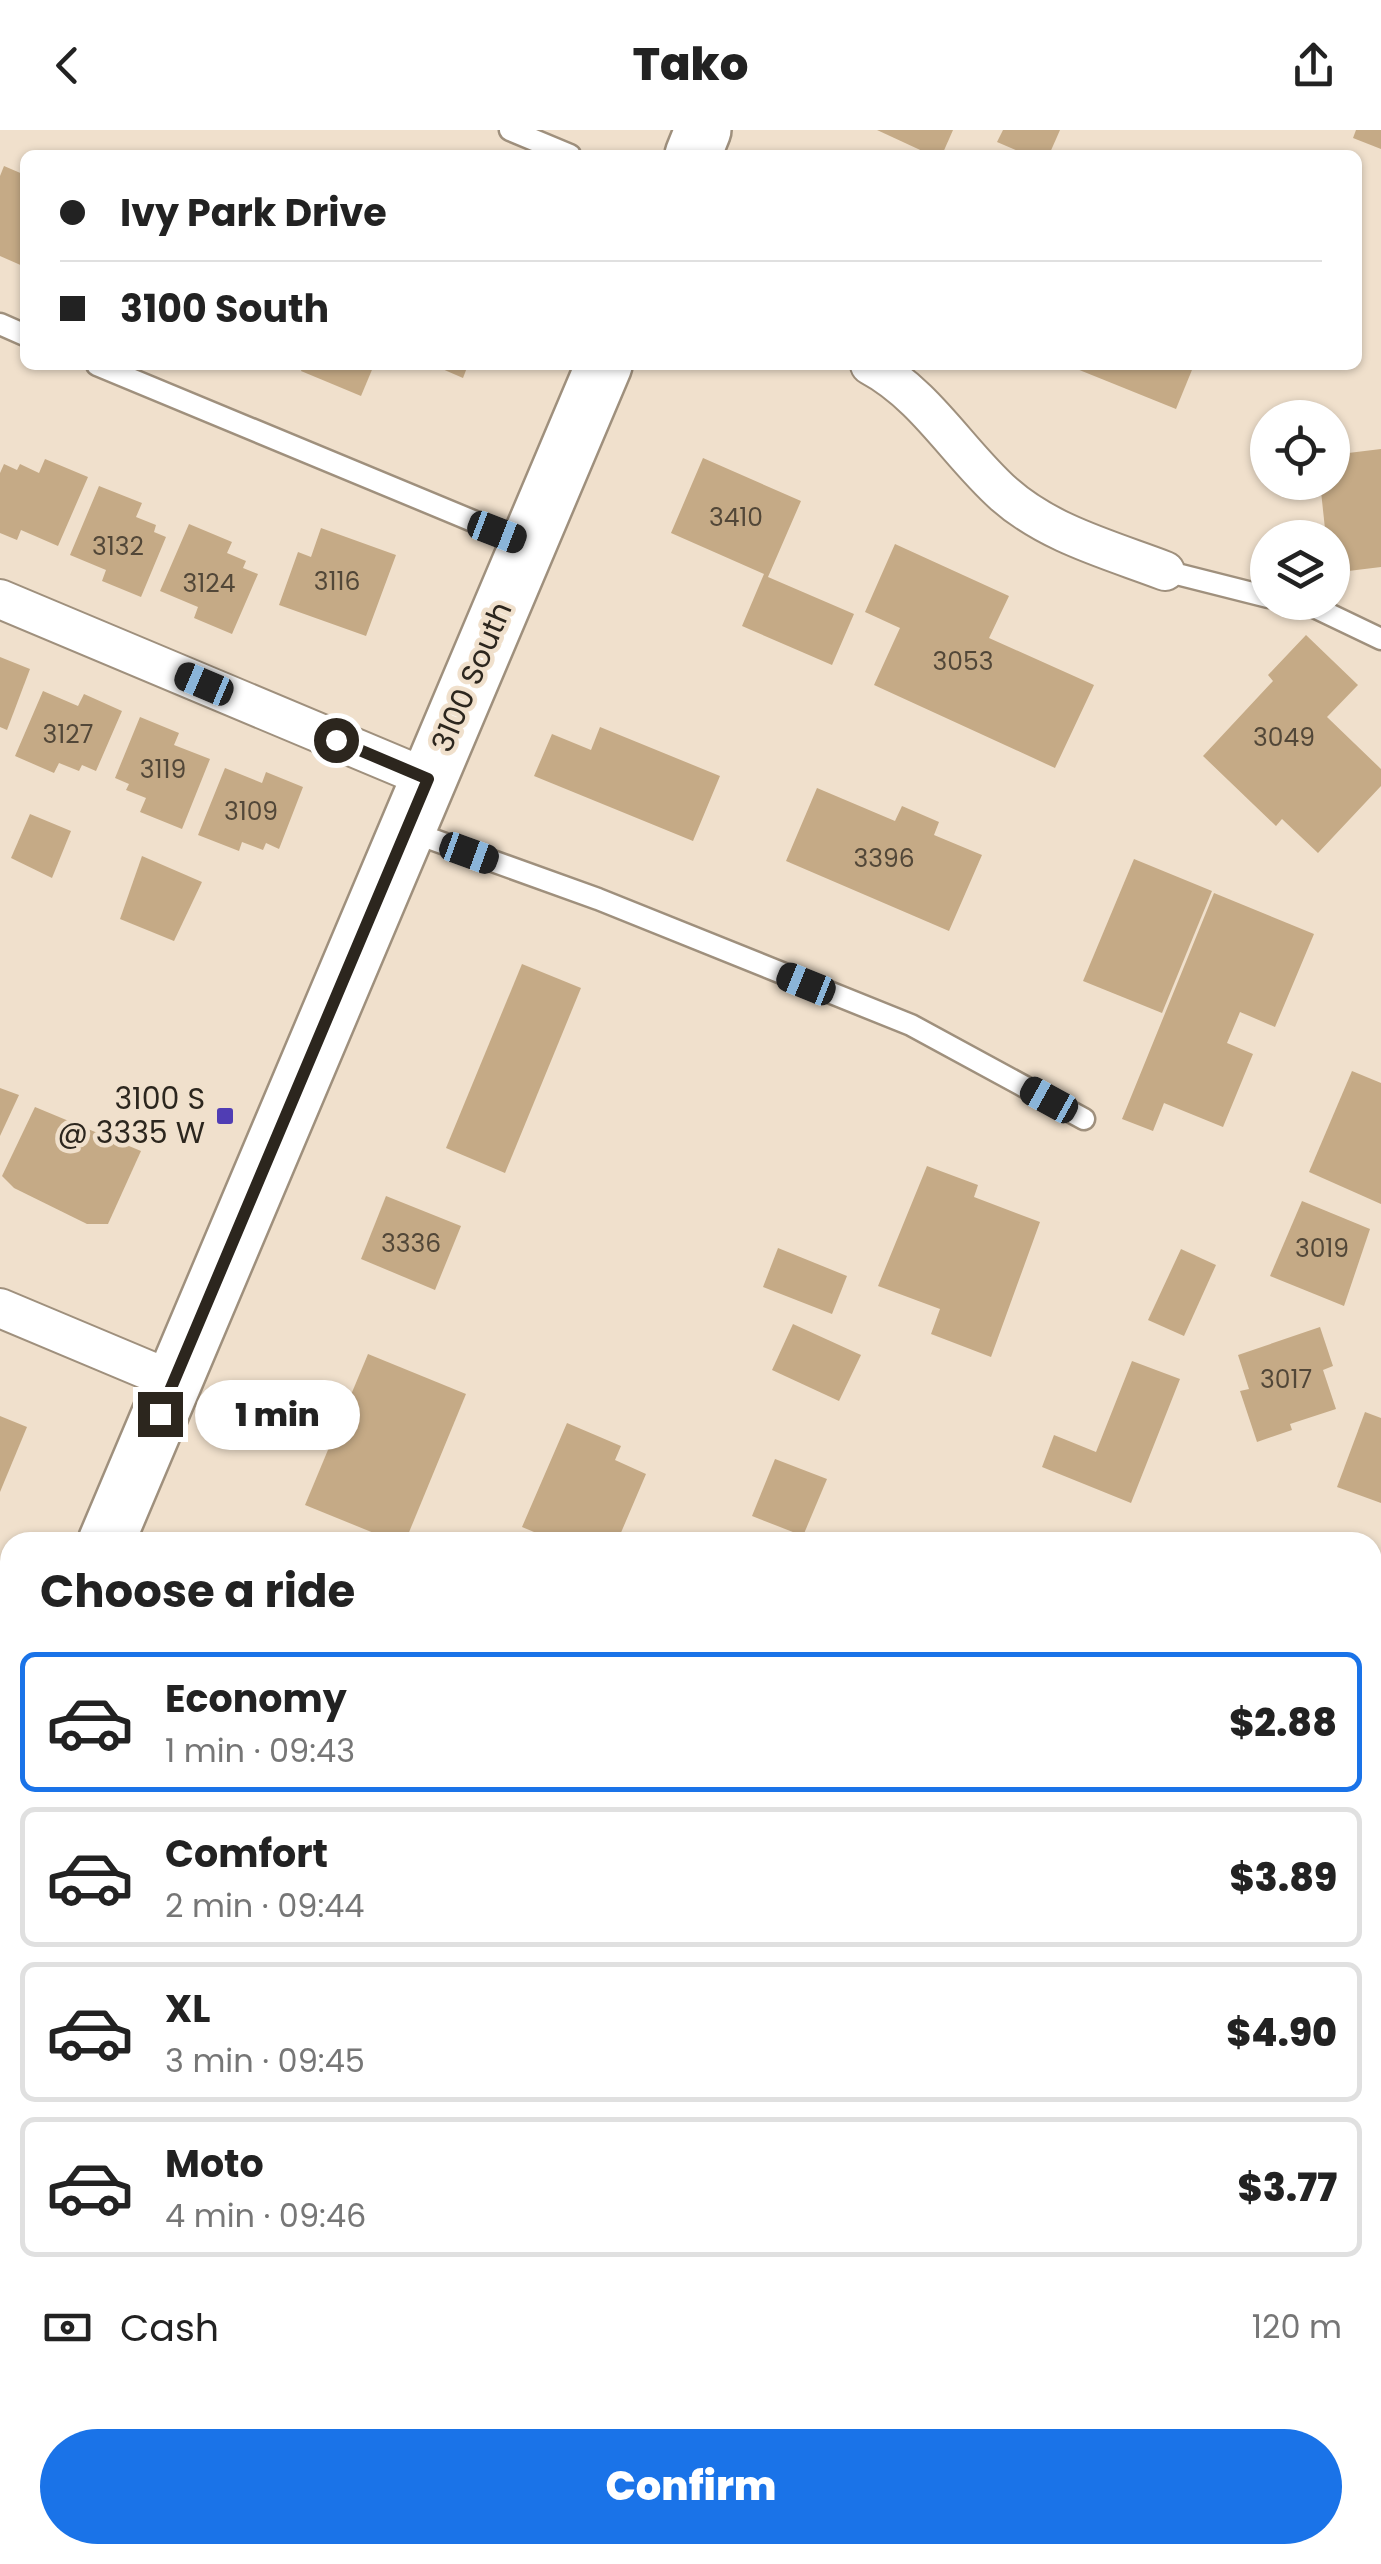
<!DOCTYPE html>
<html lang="en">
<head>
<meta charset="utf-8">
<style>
  body { margin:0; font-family:Poppins,sans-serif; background:#f6f6f6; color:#222; height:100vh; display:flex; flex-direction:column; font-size:38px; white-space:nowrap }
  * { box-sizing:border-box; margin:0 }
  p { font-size:32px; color:#767676 }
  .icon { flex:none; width:55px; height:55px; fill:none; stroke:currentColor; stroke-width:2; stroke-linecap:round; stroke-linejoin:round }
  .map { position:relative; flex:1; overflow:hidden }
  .panel { position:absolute; left:0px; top:1402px; width:1382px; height:1032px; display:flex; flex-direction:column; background:#fff; border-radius:30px 30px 0 0; box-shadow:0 2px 8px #0004 }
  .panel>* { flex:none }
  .banner { position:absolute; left:20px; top:20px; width:1342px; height:220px; border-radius:15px; box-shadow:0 2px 8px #0004; display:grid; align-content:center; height:220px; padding:0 40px; background:#fff }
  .tools { position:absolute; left:1250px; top:270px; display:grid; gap:20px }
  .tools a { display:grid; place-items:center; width:100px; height:100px; border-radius:50%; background:#fff; box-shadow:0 2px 8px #0004; font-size:50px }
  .end { position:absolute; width:45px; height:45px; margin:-22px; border:12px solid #2c261e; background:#fff; box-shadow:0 0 0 5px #fff }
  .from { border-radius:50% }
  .bubble { position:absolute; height:70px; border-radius:35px; background:#fff; box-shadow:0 2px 8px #0004; font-size:32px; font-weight:800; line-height:70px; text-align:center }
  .car { position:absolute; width:30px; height:60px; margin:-30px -15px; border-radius:12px; box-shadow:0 0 8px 2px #0007; background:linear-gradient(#222 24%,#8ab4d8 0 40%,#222 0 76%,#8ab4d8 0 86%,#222 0) }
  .banner b { display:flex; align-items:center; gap:35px; height:95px; font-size:38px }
  .banner b+b { border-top:2px solid #e0e0e0 }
  .banner i { width:25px; height:25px; background:#222 }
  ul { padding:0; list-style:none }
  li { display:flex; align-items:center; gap:30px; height:140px; margin:0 20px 15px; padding:0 20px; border:5px solid #e0e0e0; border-radius:15px }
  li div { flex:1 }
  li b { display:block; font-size:38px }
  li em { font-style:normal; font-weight:800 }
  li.current { border-color:#1a73e8 }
  li>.icon { width:90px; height:90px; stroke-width:1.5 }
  h2 { padding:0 40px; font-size:45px; line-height:120px }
  .pay { display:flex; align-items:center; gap:25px; height:110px; padding:0 40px; font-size:38px }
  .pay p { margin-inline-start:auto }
  .cta { display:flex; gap:20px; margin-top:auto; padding:20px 40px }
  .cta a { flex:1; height:115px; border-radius:60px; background:#1a73e8; color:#fff; font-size:40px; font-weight:800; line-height:115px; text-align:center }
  header { display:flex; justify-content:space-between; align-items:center; height:130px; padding:0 40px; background:#fff; font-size:45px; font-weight:800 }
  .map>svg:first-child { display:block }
  .building { fill:#c5aa86 }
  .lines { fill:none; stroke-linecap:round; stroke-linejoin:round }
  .lane-casing { stroke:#9f907d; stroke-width:25 }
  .street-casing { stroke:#9f907d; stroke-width:42 }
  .secondary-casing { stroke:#9f907d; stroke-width:60 }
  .lane { stroke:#fff; stroke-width:20 }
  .street { stroke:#fff; stroke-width:38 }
  .secondary { stroke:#fff; stroke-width:55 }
  .route { stroke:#2c261e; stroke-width:12 }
  .poi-dot { fill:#503db4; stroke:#f0e0cc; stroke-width:4 }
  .labels { text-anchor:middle; stroke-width:9; stroke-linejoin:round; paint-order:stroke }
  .number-label { font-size:25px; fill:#524738 }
  .street-label { font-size:30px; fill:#2c261e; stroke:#f0e0cc }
  .poi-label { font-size:30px; fill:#2c261e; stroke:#f0e0cc; text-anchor:end }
</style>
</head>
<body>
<header><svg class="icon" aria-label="back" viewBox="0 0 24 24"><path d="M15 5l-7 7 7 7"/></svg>Tako<svg class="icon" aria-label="share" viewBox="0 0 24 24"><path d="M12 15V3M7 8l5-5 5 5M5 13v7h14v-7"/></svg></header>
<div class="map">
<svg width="1381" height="2434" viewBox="0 0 1381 2434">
  <rect width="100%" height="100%" fill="#f0e0cc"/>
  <g class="building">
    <polygon points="877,0 953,0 942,25 931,25"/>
    <polygon points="1003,0 1060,0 1049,25 1027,25 997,12"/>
    <polygon points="1356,0 1381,0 1381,19 1353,8"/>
    <polygon points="4,36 25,45 25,137 0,126 0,46"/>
    <polygon points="303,235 374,235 361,266 301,241"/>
    <polygon points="433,235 468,235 463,248"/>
    <polygon points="1067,235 1194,235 1176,279"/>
    <polygon points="1381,319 1381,437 1332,443 1332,408 1326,408 1320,352 1332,352 1332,325"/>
    <polygon points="703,328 801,371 768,447 854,484 832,535 742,496 764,444 671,403"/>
    <polygon points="45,329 88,347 58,416 21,400 17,410 0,403 0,343 4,334 17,340 20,334 39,343"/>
    <polygon points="99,356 142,373 136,387 156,395 154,402 166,407 141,467 102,451 106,440 70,425"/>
    <polygon points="189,394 232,412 227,423 246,431 243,438 258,444 232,504 194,488 198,477 160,461"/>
    <polygon points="321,398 396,425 366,506 279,475 298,422 311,427"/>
    <polygon points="895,414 1009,466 989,508 1094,555 1055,638 874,555 900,498 865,482"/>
    <polygon points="1306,505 1358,555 1327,587 1381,639 1381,656 1318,723 1282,689 1276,696 1203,626 1273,551 1268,545"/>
    <polygon points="0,527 30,539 7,600 0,597"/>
    <polygon points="43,561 78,576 84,564 122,581 96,641 82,635 79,641 59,633 54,643 15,626"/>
    <polygon points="140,587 179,603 174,615 210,629 182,699 140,682 146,668 126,660 129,654 115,648"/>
    <polygon points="600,597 720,646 693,711 534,646 552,604 591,620"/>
    <polygon points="225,638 262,653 266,642 303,657 279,719 266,713 263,720 242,712 239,721 198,705"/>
    <polygon points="817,658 895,691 902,676 939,692 934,705 982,725 949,801 786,731"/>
    <polygon points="30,684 71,701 52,748 11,728"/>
    <polygon points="142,726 202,752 174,811 120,789"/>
    <polygon points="1134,729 1212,761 1162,883 1083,851"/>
    <polygon points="1214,763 1314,804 1275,897 1240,882 1227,913 1253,924 1223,997 1164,973 1153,1001 1122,989"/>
    <polygon points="522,834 581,858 505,1043 446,1018"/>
    <polygon points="1352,941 1381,953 1381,1074 1309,1042"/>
    <polygon points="0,958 19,965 0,1006"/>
    <polygon points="35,977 141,1021 108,1094 87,1094 14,1058 2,1046"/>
    <polygon points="927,1036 978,1055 974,1067 1040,1092 991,1227 931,1204 940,1179 878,1156"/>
    <polygon points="386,1066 461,1096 435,1160 361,1129"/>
    <polygon points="1302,1071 1370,1099 1344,1176 1270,1146"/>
    <polygon points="778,1118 847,1146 832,1184 763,1157"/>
    <polygon points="1181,1119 1216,1135 1184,1206 1148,1190"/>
    <polygon points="793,1194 861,1225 839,1271 772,1240"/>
    <polygon points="1320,1197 1333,1236 1323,1240 1336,1279 1290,1294 1292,1300 1257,1312 1240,1261 1249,1259 1238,1225"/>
    <polygon points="368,1224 466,1264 405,1412 396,1412 305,1375"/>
    <polygon points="1132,1231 1180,1249 1131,1373 1042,1337 1054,1305 1096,1322"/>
    <polygon points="1365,1282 1381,1288 1381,1373 1337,1357"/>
    <polygon points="0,1286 27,1297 0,1362"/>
    <polygon points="567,1293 621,1316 615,1330 646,1344 617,1412 558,1412 522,1397"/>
    <polygon points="775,1329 827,1349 803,1406 752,1386"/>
    <polygon points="1381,1964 1381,2048 1372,2044 1372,1984"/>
    <polygon points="1372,2070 1377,2072 1374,2081 1381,2084 1381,2144 1373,2164"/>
    <polygon points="0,2192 10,2196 10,2253 0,2249"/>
    <polygon points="44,2425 172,2425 169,2434 40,2434"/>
    <polygon points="308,2425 483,2425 479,2434 329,2434"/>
    <polygon points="525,2425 657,2425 678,2434 521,2434"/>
    <polygon points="728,2425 790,2425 812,2434 724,2434"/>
    <polygon points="1177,2425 1280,2425 1277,2434 1198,2434"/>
  </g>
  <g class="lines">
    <defs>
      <g id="lane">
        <polyline points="510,0 570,25"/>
        <polyline points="0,194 25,205"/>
        <polyline points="97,235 526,413"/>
        <polyline points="1165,441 1268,467"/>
        <polyline points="1295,472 1312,476 1381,509"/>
        <polyline points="409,701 598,769 911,895 1084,989"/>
      </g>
      <g id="street">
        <path d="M 870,235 C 926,265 958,323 1004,364 C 1049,404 1110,420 1165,441"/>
        <polyline points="0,469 429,649"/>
        <polyline points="0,1178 174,1251"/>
        <polyline points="1372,2412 1381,2392"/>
        <polyline points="1005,2425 1015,2434"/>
      </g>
      <g id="secondary">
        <polyline points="693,25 703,0"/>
        <polyline points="106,1412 604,235"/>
        <polyline points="0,1662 10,1639"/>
      </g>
    </defs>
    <use href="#lane" class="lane-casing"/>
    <use href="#street" class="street-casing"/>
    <use href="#secondary" class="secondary-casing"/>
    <use href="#lane" class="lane"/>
    <use href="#street" class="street"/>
    <use href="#secondary" class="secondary"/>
  </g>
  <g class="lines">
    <polyline class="route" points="160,1284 428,649 336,610"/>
  </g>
  <rect class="poi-dot" x="215" y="976" width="20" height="20" rx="5"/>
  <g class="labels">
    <g class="number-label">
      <text x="736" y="396">3410</text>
      <text x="118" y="425">3132</text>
      <text x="337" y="460">3116</text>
      <text x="209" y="462">3124</text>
      <text x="963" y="540">3053</text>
      <text x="68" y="613">3127</text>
      <text x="1284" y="616">3049</text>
      <text x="163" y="648">3119</text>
      <text x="251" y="690">3109</text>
      <text x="884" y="737">3396</text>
      <text x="411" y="1122">3336</text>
      <text x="1322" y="1127">3019</text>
      <text x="1286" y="1258">3017</text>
    </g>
    <g class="street-label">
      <text transform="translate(472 547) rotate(-67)" y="10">3100 South</text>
    </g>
    <g class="poi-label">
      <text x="205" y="979">3100 S<tspan x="205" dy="34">@ 3335 W</tspan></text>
    </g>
  </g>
</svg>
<div class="tools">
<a><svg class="icon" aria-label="locate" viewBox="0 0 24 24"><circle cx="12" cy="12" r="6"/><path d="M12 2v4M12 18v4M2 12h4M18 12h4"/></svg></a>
<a><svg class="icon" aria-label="layers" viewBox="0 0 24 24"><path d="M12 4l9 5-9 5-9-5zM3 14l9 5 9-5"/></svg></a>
</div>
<i class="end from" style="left:336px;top:610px"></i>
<i class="end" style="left:160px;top:1284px"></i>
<div class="bubble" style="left:195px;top:1250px;width:165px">1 min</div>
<i class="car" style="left:497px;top:402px;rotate:111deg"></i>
<i class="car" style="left:204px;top:554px;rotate:293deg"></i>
<i class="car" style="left:469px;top:723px;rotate:110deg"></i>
<i class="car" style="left:806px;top:854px;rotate:292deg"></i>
<i class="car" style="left:1049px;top:970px;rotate:299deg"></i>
<div class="banner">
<b><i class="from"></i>Ivy Park Drive</b>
<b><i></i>3100 South</b>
</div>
<section class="panel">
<h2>Choose a ride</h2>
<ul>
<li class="current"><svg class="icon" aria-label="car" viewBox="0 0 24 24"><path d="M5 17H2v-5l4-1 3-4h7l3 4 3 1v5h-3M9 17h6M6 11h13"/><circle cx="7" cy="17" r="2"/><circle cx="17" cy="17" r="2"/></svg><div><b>Economy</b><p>1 min · 09:43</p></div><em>$2.88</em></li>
<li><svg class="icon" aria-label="car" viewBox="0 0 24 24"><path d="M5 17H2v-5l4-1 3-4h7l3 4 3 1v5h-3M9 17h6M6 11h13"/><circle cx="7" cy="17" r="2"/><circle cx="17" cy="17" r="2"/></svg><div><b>Comfort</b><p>2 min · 09:44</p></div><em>$3.89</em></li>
<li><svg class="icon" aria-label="car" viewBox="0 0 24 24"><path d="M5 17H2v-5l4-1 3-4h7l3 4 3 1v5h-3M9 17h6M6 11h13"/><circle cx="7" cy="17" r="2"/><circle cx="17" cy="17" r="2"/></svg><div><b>XL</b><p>3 min · 09:45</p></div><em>$4.90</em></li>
<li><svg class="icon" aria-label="car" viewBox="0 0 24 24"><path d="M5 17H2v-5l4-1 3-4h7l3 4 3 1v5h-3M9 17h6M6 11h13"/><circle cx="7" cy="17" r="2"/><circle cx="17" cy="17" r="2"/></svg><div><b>Moto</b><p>4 min · 09:46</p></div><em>$3.77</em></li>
</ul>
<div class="pay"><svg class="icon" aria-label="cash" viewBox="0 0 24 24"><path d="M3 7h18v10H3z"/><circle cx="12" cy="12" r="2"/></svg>Cash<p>120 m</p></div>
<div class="cta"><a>Confirm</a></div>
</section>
</div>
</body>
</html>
